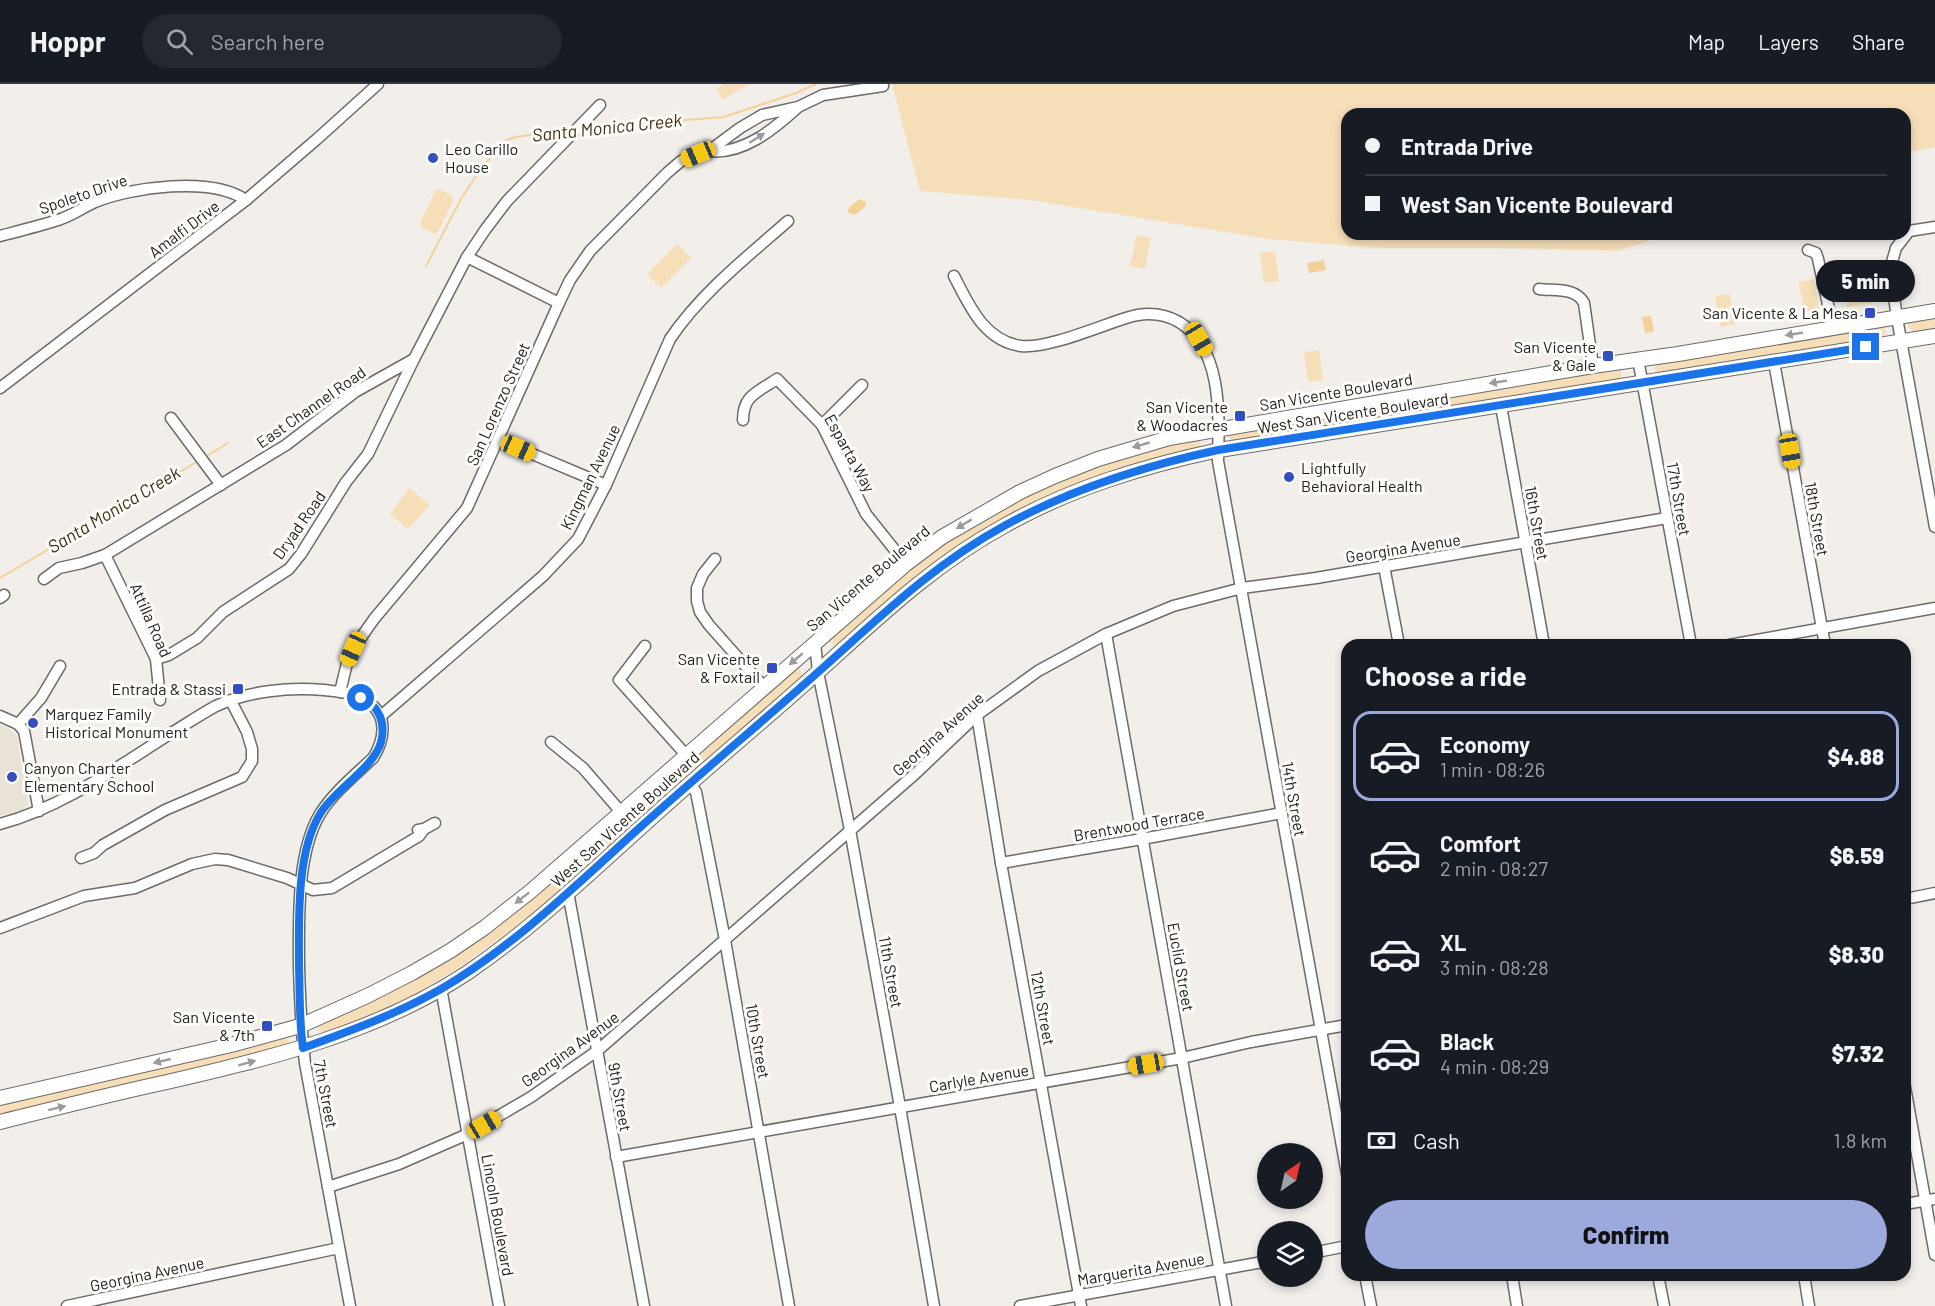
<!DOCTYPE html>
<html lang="en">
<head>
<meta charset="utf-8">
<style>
  body { margin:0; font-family:Barlow,sans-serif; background:#242831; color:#f1f3f6; height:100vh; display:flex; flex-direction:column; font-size:22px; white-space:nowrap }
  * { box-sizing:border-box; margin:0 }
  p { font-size:20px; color:#9ea1a6 }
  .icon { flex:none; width:33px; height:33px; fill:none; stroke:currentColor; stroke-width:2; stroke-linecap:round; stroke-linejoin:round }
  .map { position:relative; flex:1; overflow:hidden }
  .details { position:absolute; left:1341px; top:555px; width:570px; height:642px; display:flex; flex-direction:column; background:#171b24; border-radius:18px; box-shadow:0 3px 9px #0003 }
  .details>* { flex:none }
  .top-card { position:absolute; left:1341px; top:24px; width:570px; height:132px; border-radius:18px; box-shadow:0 3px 9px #0003; display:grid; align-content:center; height:132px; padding:0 24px; background:#171b24 }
  .needle { width:39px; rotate:34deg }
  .controls { position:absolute; left:1257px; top:1059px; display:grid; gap:12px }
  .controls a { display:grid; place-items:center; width:66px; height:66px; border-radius:50%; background:#171b24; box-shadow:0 3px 9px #0003; font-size:30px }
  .end { position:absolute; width:27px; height:27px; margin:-14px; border:8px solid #1a73e8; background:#fff; box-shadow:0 0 0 3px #fff }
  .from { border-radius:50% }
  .bubble { position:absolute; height:42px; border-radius:21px; background:#171b24; box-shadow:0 3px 9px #0003; font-size:20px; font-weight:800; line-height:42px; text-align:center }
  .car { position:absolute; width:18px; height:36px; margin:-18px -9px; border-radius:8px; box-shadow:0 0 4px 2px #0007; background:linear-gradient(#f5c518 24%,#345 0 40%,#f5c518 0 76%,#345 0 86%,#f5c518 0) }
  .top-card b { display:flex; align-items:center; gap:21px; height:57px; font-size:22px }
  .top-card b+b { border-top:2px solid #363941 }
  .top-card i { width:15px; height:15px; background:#f1f3f6 }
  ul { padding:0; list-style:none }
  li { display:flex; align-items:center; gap:18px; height:90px; margin:0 12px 9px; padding:0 12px; border:3px solid transparent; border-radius:18px }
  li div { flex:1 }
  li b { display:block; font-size:22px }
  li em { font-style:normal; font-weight:800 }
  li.selected { border-color:#9ba9dd }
  li>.icon { width:54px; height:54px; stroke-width:1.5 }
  h2 { padding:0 24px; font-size:27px; line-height:72px }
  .pay { display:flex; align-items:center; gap:15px; height:66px; padding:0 24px; font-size:22px }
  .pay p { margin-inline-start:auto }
  .button { display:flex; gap:12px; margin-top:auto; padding:12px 24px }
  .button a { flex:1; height:69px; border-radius:36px; background:#9ba9dd; color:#111; font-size:24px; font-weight:800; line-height:69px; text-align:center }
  header { display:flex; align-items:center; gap:36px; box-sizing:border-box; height:84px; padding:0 30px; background:#171b24; border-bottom:2px solid #363941 }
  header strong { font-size:28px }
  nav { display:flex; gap:33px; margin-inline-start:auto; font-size:21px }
  .search { width:420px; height:54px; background:#242831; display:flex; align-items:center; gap:15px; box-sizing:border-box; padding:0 21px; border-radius:33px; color:#9ea1a6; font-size:22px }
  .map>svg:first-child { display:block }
  .built { fill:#e9e2d7 }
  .green { fill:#f5deb8 }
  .water { fill:#f3d198 }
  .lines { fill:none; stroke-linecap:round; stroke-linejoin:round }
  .stream { stroke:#f3d198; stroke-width:2 }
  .minor-casing { stroke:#6d6b67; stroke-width:13 }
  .major-casing { stroke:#6d6b67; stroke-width:16 }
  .minor { stroke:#fff; stroke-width:10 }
  .major { stroke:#fff; stroke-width:14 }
  .oneway { fill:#9c9b9b }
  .route { stroke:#1a73e8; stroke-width:8 }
  .poi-dot { fill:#324ebf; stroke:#fffdf9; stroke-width:2 }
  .labels { text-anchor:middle; stroke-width:6; stroke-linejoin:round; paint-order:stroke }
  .poi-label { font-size:16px; fill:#222120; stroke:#fffdf9; text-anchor:end }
  .street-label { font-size:16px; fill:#222120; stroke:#fffdf9 }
  .water-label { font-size:18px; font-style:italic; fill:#3c2d13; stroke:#fffdf9 }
</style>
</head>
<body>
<header>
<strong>Hoppr</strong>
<div class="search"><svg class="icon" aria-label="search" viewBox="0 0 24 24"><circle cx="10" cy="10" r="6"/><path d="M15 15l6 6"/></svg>Search here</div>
<nav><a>Map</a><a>Layers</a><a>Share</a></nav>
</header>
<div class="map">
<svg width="1935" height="1222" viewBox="0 0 1935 1222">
  <rect width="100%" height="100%" fill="#f2efeb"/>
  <polygon class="built" points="0,641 8,644 17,653 28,721 23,726 0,732"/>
  <g class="green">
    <polygon points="724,0 746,0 747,1 723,16 716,5"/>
    <polygon points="892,0 1935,0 1935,63 1905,69 1905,30 1347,30 1347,150 1672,150 1617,167 1494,164 1380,164 1267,155 1031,116 920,107"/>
    <polygon points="439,105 452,112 453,117 438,148 434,150 422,143 420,140 435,107"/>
    <polygon points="1137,151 1151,154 1145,185 1130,182"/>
    <polygon points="677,160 691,174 661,204 647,190"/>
    <polygon points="1275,167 1279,197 1264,199 1260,169"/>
    <polygon points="1814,195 1819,226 1804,228 1799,198"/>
    <polygon points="1872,206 1875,218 1847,223 1845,211"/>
    <polygon points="1730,210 1735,240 1721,243 1715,212"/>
    <polygon points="1935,232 1935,245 1914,248 1908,243 1909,238"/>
    <polygon points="1883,242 1886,247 1884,253 1881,254 1664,289 1657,288 1654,284 1656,280"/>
    <polygon points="1319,266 1323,296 1308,298 1304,268"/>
    <polygon points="1620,283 1622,296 1234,359 1230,354 1230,350"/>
    <polygon points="1199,355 1201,360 1199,365 1028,424 839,561 834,562 829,557 829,553 886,501 951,454 1007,420 1081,386 1148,364"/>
    <polygon points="409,404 430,421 408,445 390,430"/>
    <path d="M 798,581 L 803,592 C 742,646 682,699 622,752 C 532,831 440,914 323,949 L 318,946 L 320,939 C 336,933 352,927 368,920 C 401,905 431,886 462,867 Z"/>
    <polygon points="285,952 289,958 288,962 0,1033 0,1020"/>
  </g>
  <g class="water">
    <polygon points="860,115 866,118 865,123 855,131 849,129 848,127 850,122"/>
    <polygon points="1324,176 1326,186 1309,189 1307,179"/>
    <polygon points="1651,232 1654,248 1645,249 1642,233"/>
  </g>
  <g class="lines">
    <g class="stream">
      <polyline points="585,44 724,33 796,9 816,0"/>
      <polyline points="426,182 461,115 482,83 507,56 516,53 570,45"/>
      <polyline points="205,373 228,359"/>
      <polyline points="0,494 200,376"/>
    </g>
    <defs>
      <g id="minor">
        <path d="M 709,67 C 742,71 773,46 797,24"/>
        <polyline points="1935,143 1909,147 1896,164 1890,185 1897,234 1935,443"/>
        <path d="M 0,152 C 19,147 39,142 58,136 C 71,132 82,124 95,118 C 132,103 211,92 246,116"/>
        <polyline points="1808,166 1816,169 1818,175 1829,225 1831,244"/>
        <polyline points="467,173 559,219"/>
        <path d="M 954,192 C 969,221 984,257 1021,262 C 1047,265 1100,242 1126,234 C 1144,228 1163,229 1179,238 C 1223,265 1219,332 1218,377 L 1347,1090"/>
        <path d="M 1539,205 C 1554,207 1576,203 1584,219 L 1593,282"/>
        <polyline points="1638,275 1691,561"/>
        <polyline points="1774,278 1825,561"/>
        <polyline points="0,304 246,116 317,55 378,0"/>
        <polyline points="1501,322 1544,561"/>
        <polyline points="171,334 221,401"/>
        <path d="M 743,336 C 743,311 758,308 777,295 L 822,341 L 866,430 L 906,480"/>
        <polyline points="822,341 862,301"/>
        <polyline points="499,356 606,401"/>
        <polyline points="105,471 156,575 160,616"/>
        <polyline points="715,475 703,490 697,504 697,517 700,528 709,541 764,603"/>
        <polyline points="1384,482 1399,561"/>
        <polyline points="44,495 59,484 82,479 105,471 286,361 355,308 414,275 467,173 485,146 507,117 600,21"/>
        <polyline points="0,514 4,511"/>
        <polyline points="1106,550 1226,1222"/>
        <polyline points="815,559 818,588 850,746 900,1023 934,1222"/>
        <polyline points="1729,561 1935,524"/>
        <polyline points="645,562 619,596 686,671"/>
        <polyline points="156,575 169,571 197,554 223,528 289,485 301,470 346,398 368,370 414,275"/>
        <polyline points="340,608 347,579 353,565 374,535 467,424 559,219 570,196 590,167 667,89 681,77 709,67 740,44 762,31 798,23 823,11 883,2"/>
        <polyline points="977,631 1001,779 1081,1222"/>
        <polyline points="0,632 18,640 24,647 39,727"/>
        <path d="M 381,632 L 543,492 L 578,455 L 606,401 L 670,255 C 701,209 747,173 788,137"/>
        <polyline points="18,640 41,614 60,582"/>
        <polyline points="551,658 583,684 621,728"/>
        <polyline points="690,699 696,708 725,856 789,1222"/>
        <path d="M 0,740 C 60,724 113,686 165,653 C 182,643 199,631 216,622 C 248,607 289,603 324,606 C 340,608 359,609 371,620 C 388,634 384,657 373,674 C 355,691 333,709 320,730 C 296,770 299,838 299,883 C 300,916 301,947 305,979 L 350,1222"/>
        <polyline points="418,746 424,745 435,739"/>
        <polyline points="81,774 94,769 103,761 165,726 242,693 252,677 252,665 247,648 231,617"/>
        <polyline points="1001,779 1142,755 1282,729"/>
        <polyline points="568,808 644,1222"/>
        <polyline points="1905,815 1935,809"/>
        <polyline points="0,844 84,812 135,804 192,780 215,775 228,776 287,794 313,806 332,804 419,752 424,745"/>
        <polyline points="441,904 499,1222"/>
        <polyline points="1905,1003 1935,1171"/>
        <polyline points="616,1073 1182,974 1251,958 1347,941"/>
        <polyline points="328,1103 399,1080 468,1050 531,1013 597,967 915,690 977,631 1038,587 1106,550 1173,522 1242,504 1316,494 1667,434"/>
        <polyline points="1905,1120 1935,1115"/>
        <polyline points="1312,1169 1347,1162"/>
        <polyline points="1365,1191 1371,1222"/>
        <polyline points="1512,1191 1517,1222"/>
        <polyline points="1658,1191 1664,1222"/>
        <polyline points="1804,1191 1809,1222"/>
        <polyline points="67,1222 339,1164"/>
        <polyline points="1020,1222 1268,1177"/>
      </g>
      <g id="major">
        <polyline points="0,1014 231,961 300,942 367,912 412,889 450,867 484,844 531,807 906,480 942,453 1020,408 1055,392 1098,375 1169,354 1593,282 1678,270 1935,227"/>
        <path d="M 0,1038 C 56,1024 111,1010 167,998 C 271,974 376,949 467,889 C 536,842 596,783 658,728 C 711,680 766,635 819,587 C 878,534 934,480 1004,442 C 1071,404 1144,382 1219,366 L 1935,252"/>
      </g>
    </defs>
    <use href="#minor" class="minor-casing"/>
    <use href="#major" class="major-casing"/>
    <use href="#minor" class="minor"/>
    <use href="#major" class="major"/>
  </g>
  <defs><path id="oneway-solid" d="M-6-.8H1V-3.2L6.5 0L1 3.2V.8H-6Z" transform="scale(1.5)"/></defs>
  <g class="oneway">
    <use href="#oneway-solid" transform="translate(757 54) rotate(-32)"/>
    <use href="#oneway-solid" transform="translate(1794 250) rotate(171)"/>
    <use href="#oneway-solid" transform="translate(1498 298) rotate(171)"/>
    <use href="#oneway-solid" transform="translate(1141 361) rotate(164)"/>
    <use href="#oneway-solid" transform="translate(964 440) rotate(149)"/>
    <use href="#oneway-solid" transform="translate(796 575) rotate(139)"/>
    <use href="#oneway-solid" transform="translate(522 814) rotate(142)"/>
    <use href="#oneway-solid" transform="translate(162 977) rotate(167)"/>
    <use href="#oneway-solid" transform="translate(247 979) rotate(-15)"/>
    <use href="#oneway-solid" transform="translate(57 1024) rotate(-14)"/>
  </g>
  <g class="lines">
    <path class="route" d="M 361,614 C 379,621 386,639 381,658 C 374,684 334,706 320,730 C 296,769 299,838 299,882 C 300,910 299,937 303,964 C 350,947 397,930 441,905 C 513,863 574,803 636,747 C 695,694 756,643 816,590 C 877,536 931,482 1004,442 C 1071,405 1144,382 1218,366 L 1866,263"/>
  </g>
  <g class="poi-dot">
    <circle cx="433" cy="74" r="6"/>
    <rect x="1864" y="223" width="12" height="12" rx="3"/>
    <rect x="1602" y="266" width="12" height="12" rx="3"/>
    <rect x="1234" y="326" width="12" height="12" rx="3"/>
    <circle cx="1289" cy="393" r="6"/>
    <rect x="766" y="578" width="12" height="12" rx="3"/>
    <rect x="232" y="599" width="12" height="12" rx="3"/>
    <circle cx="33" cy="639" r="6"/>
    <circle cx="12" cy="693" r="6"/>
    <rect x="261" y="936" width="12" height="12" rx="3"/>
  </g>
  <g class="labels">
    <g class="poi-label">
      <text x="445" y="71" text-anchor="start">Leo Carillo<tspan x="445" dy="18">House</tspan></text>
      <text x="1858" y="235">San Vicente &amp; La Mesa</text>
      <text x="1596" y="269">San Vicente<tspan x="1596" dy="18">&amp; Gale</tspan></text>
      <text x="1228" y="329">San Vicente<tspan x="1228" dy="18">&amp; Woodacres</tspan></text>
      <text x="1301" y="390" text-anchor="start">Lightfully<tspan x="1301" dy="18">Behavioral Health</tspan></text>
      <text x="760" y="581">San Vicente<tspan x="760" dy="18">&amp; Foxtail</tspan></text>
      <text x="226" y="611">Entrada &amp; Stassi</text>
      <text x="45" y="636" text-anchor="start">Marquez Family<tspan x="45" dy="18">Historical Monument</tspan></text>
      <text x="24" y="690" text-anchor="start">Canyon Charter<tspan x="24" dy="18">Elementary School</tspan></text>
      <text x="255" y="939">San Vicente<tspan x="255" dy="18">&amp; 7th</tspan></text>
    </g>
    <g class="street-label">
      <text transform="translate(83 110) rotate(-19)" y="6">Spoleto Drive</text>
      <text transform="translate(184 145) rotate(-37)" y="6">Amalfi Drive</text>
      <text transform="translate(1336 308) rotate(-10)" y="6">San Vicente Boulevard</text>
      <text transform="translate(498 320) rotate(-66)" y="6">San Lorenzo Street</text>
      <text transform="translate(311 323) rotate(-35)" y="6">East Channel Road</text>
      <text transform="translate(1353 329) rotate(-9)" y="6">West San Vicente Boulevard</text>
      <text transform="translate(850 369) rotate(61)" y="6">Esparta Way</text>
      <text transform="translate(590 393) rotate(-64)" y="6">Kingman Avenue</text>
      <text transform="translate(1679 415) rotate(80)" y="6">17th Street</text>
      <text transform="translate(1817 435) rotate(80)" y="6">18th Street</text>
      <text transform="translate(1537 439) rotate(80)" y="6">16th Street</text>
      <text transform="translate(299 441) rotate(-55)" y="6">Dryad Road</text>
      <text transform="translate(1403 464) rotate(-9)" y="6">Georgina Avenue</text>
      <text transform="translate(868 494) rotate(-40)" y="6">San Vicente Boulevard</text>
      <text transform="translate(151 536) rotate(66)" y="6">Attilla Road</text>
      <text transform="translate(938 650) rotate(-42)" y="6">Georgina Avenue</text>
      <text transform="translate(1294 715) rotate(80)" y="6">14th Street</text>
      <text transform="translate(625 735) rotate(-42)" y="6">West San Vicente Boulevard</text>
      <text transform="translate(1139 740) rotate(-10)" y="6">Brentwood Terrace</text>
      <text transform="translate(1181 883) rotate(80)" y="6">Euclid Street</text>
      <text transform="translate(891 888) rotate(80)" y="6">11th Street</text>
      <text transform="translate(1043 924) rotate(80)" y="6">12th Street</text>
      <text transform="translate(758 957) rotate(80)" y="6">10th Street</text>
      <text transform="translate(570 965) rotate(-36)" y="6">Georgina Avenue</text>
      <text transform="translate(979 994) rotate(-10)" y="6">Carlyle Avenue</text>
      <text transform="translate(326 1010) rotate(79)" y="6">7th Street</text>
      <text transform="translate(620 1013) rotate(80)" y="6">9th Street</text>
      <text transform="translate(498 1131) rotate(80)" y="6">Lincoln Boulevard</text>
      <text transform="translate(1141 1185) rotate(-10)" y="6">Marguerita Avenue</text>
      <text transform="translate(147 1190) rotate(-12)" y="6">Georgina Avenue</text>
    </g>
    <g class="water-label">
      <text transform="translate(607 44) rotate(-6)" y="6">Santa Monica Creek</text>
      <text transform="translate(114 426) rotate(-31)" y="6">Santa Monica Creek</text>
    </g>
  </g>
</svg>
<div class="controls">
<a><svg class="needle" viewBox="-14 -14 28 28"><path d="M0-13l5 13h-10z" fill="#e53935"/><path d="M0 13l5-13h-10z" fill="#9ea1a6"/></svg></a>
<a><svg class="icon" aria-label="layers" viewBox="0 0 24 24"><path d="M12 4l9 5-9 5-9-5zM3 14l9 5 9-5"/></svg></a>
</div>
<i class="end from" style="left:361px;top:614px"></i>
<i class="end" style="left:1866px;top:263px"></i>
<div class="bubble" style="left:1816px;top:176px;width:99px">5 min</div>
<i class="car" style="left:698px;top:70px;rotate:247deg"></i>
<i class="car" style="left:1199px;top:255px;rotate:150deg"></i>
<i class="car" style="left:518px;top:364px;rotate:114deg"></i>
<i class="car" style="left:1790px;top:367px;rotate:170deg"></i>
<i class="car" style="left:353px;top:565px;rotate:204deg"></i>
<i class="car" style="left:1146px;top:980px;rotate:260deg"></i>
<i class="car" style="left:484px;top:1041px;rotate:60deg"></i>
<div class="top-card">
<b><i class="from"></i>Entrada Drive</b>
<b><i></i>West San Vicente Boulevard</b>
</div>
<section class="details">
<h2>Choose a ride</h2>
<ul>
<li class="selected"><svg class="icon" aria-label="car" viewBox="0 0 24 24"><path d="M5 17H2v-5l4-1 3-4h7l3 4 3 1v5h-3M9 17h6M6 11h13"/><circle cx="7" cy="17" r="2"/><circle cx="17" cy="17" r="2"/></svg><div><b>Economy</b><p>1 min · 08:26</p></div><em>$4.88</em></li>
<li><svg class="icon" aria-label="car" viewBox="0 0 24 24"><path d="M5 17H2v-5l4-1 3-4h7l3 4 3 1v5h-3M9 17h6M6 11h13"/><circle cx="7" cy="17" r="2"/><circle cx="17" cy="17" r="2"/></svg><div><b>Comfort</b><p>2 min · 08:27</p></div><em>$6.59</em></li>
<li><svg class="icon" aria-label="car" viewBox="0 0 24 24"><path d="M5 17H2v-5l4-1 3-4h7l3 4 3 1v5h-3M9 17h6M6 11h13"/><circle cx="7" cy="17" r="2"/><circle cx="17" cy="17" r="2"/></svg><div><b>XL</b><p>3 min · 08:28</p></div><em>$8.30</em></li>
<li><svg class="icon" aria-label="car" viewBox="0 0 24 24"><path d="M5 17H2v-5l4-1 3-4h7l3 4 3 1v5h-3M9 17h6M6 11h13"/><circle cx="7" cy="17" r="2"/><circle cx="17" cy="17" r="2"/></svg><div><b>Black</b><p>4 min · 08:29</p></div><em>$7.32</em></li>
</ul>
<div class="pay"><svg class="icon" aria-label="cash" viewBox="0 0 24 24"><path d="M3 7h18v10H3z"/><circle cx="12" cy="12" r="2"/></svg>Cash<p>1.8 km</p></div>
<div class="button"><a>Confirm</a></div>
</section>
</div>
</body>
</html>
